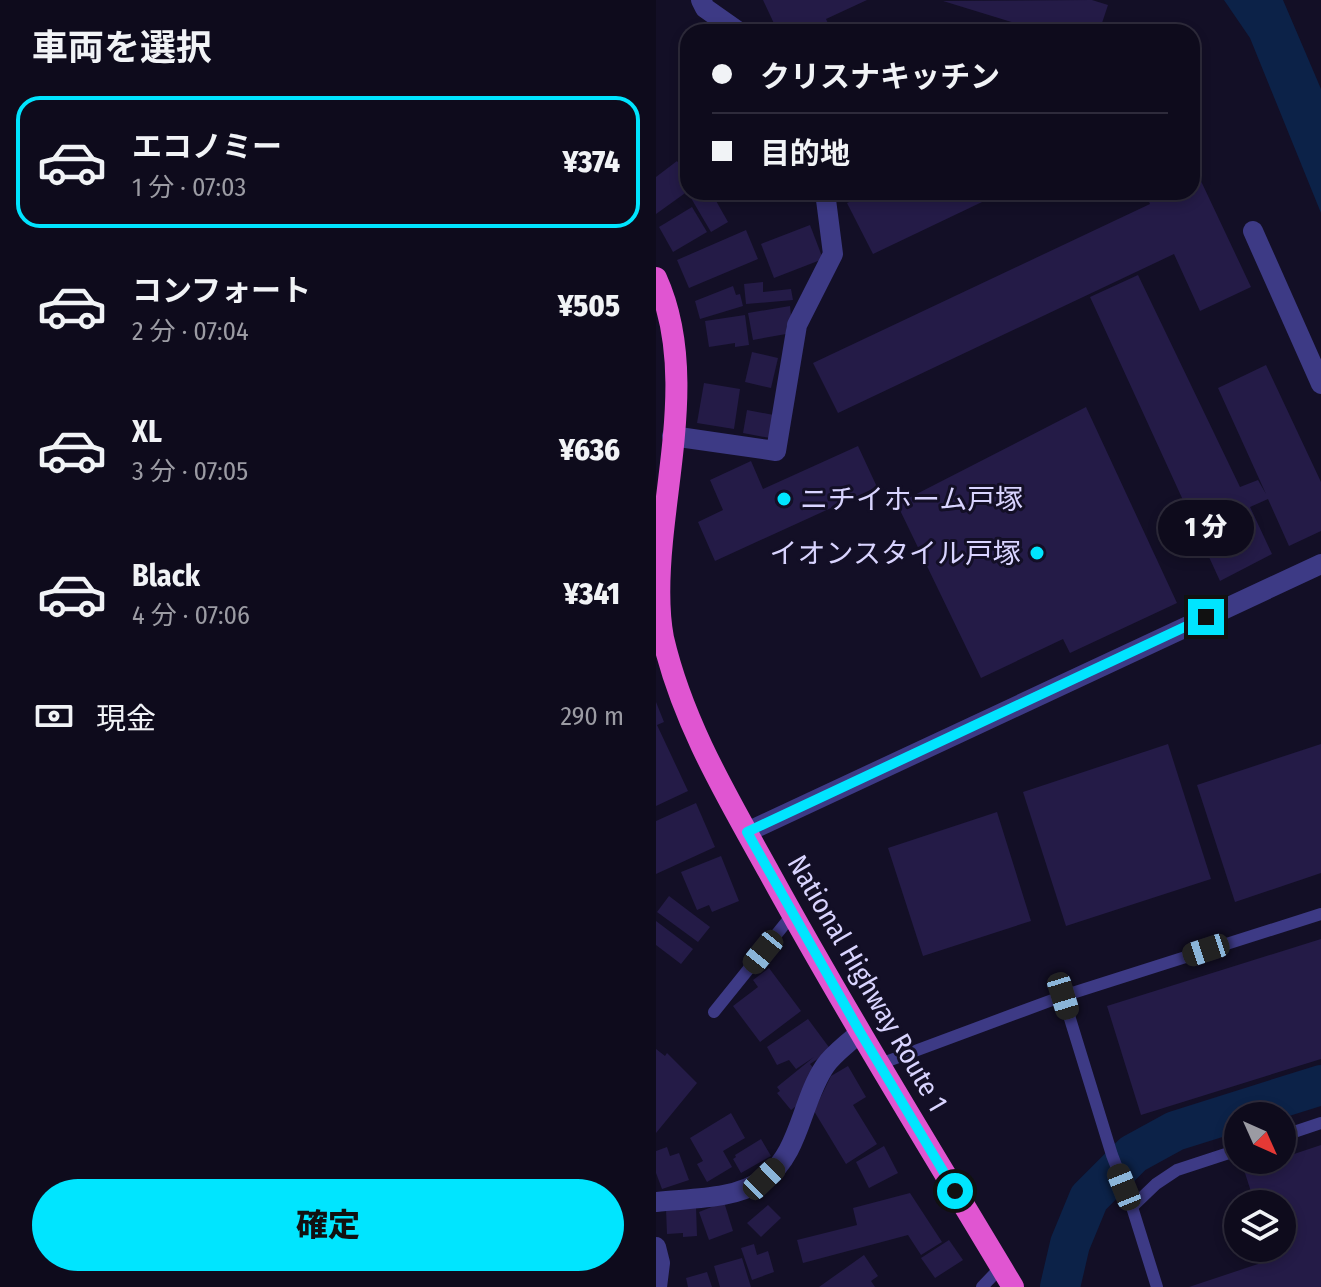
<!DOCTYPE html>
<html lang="ja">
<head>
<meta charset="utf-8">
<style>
  body { margin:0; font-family:"Fira Sans Condensed","Noto Sans JP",sans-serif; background:#171425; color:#f1f3f6; height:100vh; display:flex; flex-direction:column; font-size:30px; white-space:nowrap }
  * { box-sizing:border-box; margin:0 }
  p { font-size:26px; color:#9b9ba3 }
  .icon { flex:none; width:44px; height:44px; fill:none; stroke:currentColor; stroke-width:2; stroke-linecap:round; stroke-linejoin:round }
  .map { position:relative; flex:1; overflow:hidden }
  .sheet { display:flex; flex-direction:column; background:#0e0b1c; width:656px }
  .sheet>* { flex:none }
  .guide { position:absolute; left:24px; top:24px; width:520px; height:176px; border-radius:24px; box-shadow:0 4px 12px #0003,0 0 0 2px #2e2b3b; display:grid; align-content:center; height:176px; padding:0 32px; background:#0e0b1c }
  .needle { width:52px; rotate:135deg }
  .buttons { position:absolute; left:568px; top:1102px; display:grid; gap:16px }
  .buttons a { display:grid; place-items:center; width:72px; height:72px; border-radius:50%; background:#0e0b1c; box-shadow:0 4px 12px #0003,0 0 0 2px #2e2b3b; font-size:40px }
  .end { position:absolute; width:36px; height:36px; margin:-18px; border:10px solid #00e5ff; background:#111; box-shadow:0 0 0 4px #111 }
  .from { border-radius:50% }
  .bubble { position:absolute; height:56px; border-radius:28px; background:#0e0b1c; box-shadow:0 4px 12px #0003,0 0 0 2px #2e2b3b; font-size:26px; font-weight:800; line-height:56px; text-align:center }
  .car { position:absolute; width:24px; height:48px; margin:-24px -12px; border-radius:10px; box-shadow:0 0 6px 2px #0007; background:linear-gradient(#222 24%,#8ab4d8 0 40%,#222 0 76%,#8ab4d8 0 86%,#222 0) }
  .guide b { display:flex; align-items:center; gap:28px; height:76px; font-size:30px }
  .guide b+b { border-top:2px solid #2e2b3b }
  .guide i { width:20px; height:20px; background:#f1f3f6 }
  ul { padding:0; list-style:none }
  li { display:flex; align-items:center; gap:24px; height:132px; margin:0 16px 12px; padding:0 16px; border:4px solid transparent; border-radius:24px }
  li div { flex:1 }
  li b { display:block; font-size:30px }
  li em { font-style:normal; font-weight:800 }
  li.on { border-color:#00e5ff }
  li>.icon { width:72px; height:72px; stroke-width:1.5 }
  h2 { padding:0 32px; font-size:36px; line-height:96px }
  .pay { display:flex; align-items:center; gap:20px; height:88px; padding:0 32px; font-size:30px }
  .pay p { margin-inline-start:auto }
  .cta { display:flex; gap:16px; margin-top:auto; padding:16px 32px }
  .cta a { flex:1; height:92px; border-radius:48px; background:#00e5ff; color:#111; font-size:32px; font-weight:800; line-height:92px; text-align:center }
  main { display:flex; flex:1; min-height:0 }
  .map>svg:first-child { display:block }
  .water { fill:#0c2248 }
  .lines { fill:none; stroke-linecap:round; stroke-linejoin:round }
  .river { stroke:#0c2248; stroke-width:40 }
  .building { fill:#241b47 }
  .service { stroke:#3d3a85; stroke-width:12 }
  .minor { stroke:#3d3a85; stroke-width:20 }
  .trunk { stroke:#e055d1; stroke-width:22 }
  .route { stroke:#00e5ff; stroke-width:10 }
  .poi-dot { fill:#00e5ff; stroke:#130f26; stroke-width:3 }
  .labels { text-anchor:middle; stroke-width:6; stroke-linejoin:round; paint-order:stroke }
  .poi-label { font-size:28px; fill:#d9d4ff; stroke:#130f26; text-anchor:start }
  .street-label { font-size:28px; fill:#d9d4ff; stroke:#130f26 }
</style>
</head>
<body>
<main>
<section class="sheet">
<h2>車両を選択</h2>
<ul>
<li class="on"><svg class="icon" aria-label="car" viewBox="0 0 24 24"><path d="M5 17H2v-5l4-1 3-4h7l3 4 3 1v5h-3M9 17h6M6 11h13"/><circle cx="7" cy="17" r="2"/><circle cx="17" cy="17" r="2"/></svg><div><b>エコノミー</b><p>1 分 · 07:03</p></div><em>¥374</em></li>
<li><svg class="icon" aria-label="car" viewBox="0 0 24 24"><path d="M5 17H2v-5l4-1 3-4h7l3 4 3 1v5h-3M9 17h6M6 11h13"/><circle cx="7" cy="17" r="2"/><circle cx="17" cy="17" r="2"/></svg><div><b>コンフォート</b><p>2 分 · 07:04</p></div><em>¥505</em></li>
<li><svg class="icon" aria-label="car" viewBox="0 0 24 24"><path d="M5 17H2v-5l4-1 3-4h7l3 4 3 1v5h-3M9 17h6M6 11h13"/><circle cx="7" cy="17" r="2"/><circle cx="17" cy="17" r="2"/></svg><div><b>XL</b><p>3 分 · 07:05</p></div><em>¥636</em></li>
<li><svg class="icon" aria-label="car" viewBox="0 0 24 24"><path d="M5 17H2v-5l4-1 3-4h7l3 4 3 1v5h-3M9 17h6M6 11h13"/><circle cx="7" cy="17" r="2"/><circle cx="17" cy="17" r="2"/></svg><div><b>Black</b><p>4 分 · 07:06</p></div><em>¥341</em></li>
</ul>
<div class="pay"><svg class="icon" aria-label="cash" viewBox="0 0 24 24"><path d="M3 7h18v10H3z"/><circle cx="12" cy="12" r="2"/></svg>現金<p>290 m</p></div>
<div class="cta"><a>確定</a></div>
</section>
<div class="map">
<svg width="665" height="1287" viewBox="0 0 665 1287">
  <rect width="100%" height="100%" fill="#130f26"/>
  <polygon class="water" points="568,0 627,0 665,89 665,213 594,38"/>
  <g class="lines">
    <polyline class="river" points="404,1287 414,1244 433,1198 477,1154 519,1131 665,1085"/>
  </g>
  <g class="building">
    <polygon points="107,0 211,0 170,19 176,32 122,32"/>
    <polygon points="436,0 452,5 443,32 388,32 287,1"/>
    <polygon points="21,161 32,176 32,191 0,214 0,177"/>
    <polygon points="536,162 595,287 544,311 518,254 182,413 157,363 494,204 489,192 536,192"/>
    <polygon points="45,192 55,192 72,222 55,232 35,198"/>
    <polygon points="214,192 347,192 217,254 191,203"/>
    <polygon points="36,207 51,232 17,252 3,227"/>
    <polygon points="154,225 167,259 118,278 105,244"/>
    <polygon points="90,230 102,259 33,288 21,260"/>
    <polygon points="482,275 584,487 602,480 610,494 562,388 610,365 665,482 665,531 633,546 612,499 594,507 616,554 564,581 434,297"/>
    <polygon points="107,282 107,292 135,289 137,300 90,304 88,284"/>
    <polygon points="77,286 80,295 84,294 87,306 44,319 39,301"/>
    <polygon points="134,306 135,316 130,327 130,334 97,340 92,313"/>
    <polygon points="89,315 93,345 79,347 79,343 53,347 49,321"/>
    <polygon points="96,352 122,358 115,388 89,382"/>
    <polygon points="48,383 84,389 78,429 41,423"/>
    <polygon points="430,407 521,603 414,653 407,639 325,678 241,504"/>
    <polygon points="91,410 118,415 114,438 87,433"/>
    <polygon points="202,446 221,487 59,561 42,522 67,510 54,480 95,461 107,489"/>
    <polygon points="0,702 8,722 1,725 32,791 0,806"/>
    <polygon points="512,744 555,879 410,926 367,792"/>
    <polygon points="665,744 665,873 579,902 541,785"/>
    <polygon points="40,803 59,847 0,874 0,821"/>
    <polygon points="341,812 375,921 267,956 232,848"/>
    <polygon points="65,856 83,901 56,912 53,905 41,910 25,872"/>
    <polygon points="13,896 54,927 42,942 1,912"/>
    <polygon points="0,921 37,949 25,964 0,945"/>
    <polygon points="665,939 665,1059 485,1115 451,1006"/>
    <polygon points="113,968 145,1011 104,1042 77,1006 102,987 97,980"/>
    <polygon points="152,1019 175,1050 154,1064 160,1071 147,1101 135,1110 121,1093 124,1091 121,1087 158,1057 140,1069 133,1060 121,1065 111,1047"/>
    <polygon points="0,1049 9,1056 11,1053 41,1083 0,1133"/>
    <polygon points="192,1066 210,1097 197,1105 221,1144 190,1164 158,1111 175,1076"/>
    <polygon points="75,1113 89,1138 67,1151 76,1167 51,1182 41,1164 47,1161 34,1138"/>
    <polygon points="105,1139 115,1156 85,1173 77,1159 80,1157 79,1155"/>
    <polygon points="665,1145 665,1287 533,1287 617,1259 613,1248 626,1248 626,1204 599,1204 588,1170 626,1160 626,1158"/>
    <polygon points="228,1146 242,1173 213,1188 200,1162"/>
    <polygon points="11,1147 14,1156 23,1153 33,1180 6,1189 0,1173 0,1151"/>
    <polygon points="254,1193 286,1242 265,1255 252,1235 147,1263 141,1240 201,1225 197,1208"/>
    <polygon points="68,1202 77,1231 53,1240 43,1212"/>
    <polygon points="112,1205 125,1218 105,1237 91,1223"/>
    <polygon points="40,1207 41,1236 27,1237 27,1233 11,1234 10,1209"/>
    <polygon points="293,1240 307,1260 279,1278 265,1258"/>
    <polygon points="98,1244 101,1255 112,1251 118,1272 96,1280 85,1248"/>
    <polygon points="208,1255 222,1276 215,1281 219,1287 163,1287"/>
    <polygon points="86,1258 95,1287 64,1287 58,1266"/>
    <polygon points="51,1272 56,1287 32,1287 30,1278"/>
  </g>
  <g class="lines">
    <g class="service">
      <polyline points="407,996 456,1155 476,1207 500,1184 521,1170 582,1150"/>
      <polyline points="58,1012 136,915"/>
      <polyline points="224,1064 407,996 665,914"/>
      <polyline points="626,1136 665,1123"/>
      <polyline points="476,1207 501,1287"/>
      <polyline points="326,1287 345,1267"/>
    </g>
    <g class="minor">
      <polyline points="45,0 49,8 83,32"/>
      <polyline points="597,231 665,384"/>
      <polyline points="16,436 120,451 141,325 177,254 169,192"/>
      <polyline points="91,832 665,564"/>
      <path d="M 0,1202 C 34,1198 79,1200 108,1179 C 144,1154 145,1101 169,1066 C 177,1054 193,1043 204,1032"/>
      <polyline points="0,1247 4,1263 1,1287"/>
    </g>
    <path class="trunk" d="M 0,278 C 37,359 14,456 6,541 C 3,572 1,607 7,638 C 27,724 72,798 114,874 C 191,1014 275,1150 357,1287"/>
  </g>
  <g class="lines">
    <polyline class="route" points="299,1191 204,1032 91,832 550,617"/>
  </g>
  <g class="poi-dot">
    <circle cx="128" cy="499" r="8"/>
    <circle cx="381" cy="553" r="8"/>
  </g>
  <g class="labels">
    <g class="poi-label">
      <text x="144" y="509">ニチイホーム戸塚</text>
      <text x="365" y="563" text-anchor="end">イオンスタイル戸塚</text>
    </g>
    <g class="street-label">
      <text transform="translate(212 983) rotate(60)" y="10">National Highway Route 1</text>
    </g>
  </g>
</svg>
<div class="buttons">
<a><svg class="needle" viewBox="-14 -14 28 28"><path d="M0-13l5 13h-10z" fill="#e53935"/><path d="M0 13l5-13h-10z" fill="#9b9ba3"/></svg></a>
<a><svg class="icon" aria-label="layers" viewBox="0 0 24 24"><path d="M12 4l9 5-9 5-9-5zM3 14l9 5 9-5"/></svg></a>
</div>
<i class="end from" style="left:299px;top:1191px"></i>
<i class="end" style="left:550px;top:617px"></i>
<div class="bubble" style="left:502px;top:500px;width:96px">1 分</div>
<i class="car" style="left:550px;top:950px;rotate:252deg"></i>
<i class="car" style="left:107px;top:952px;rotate:219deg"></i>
<i class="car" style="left:407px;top:996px;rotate:163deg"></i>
<i class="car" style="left:108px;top:1179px;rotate:46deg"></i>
<i class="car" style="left:468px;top:1187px;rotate:338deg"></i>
<div class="guide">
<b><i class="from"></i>クリスナキッチン</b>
<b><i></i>目的地</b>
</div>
</div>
</main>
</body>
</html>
